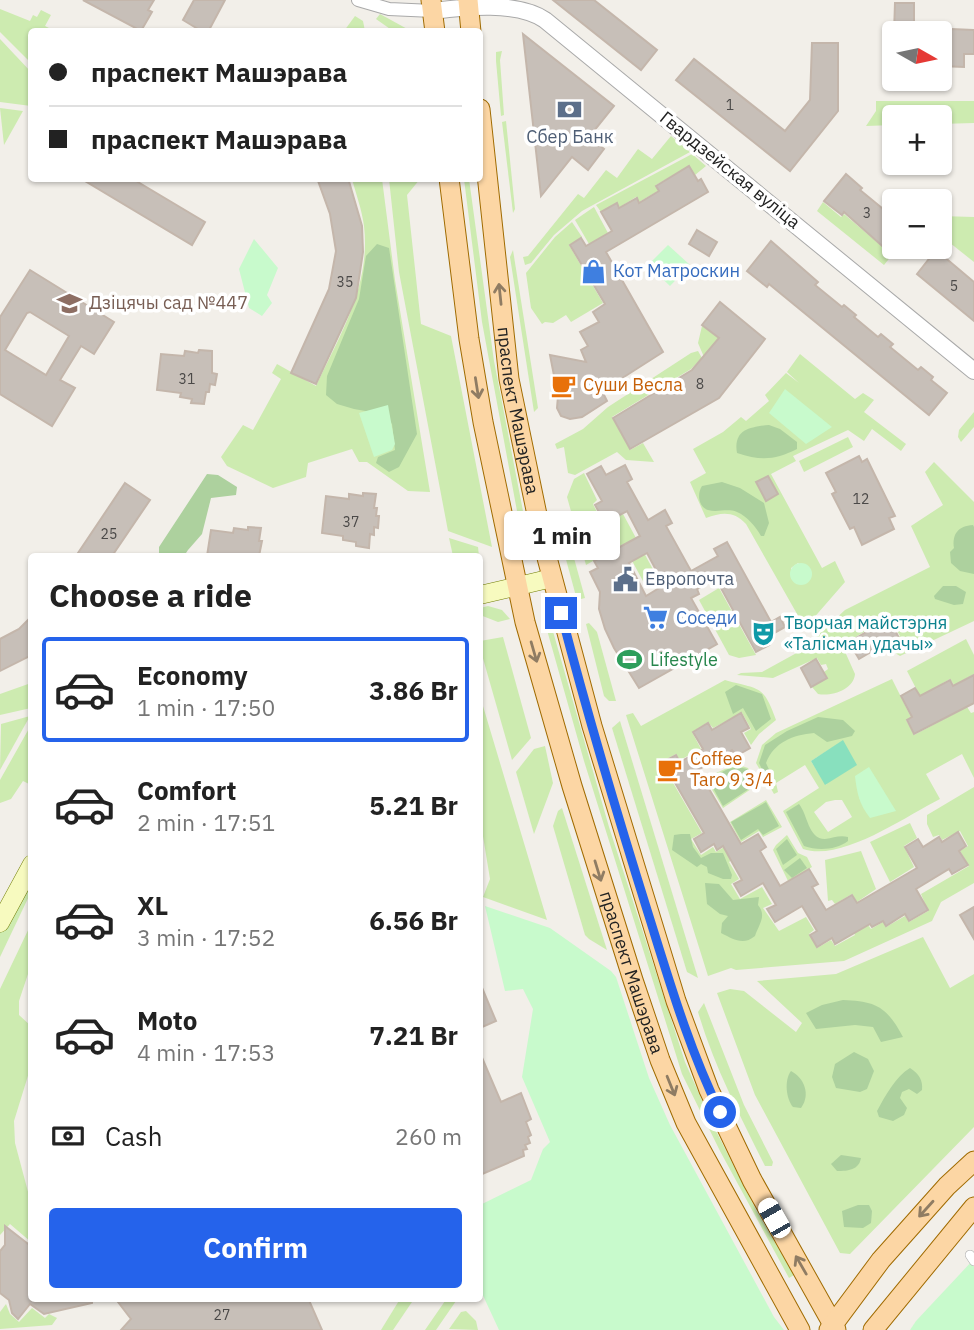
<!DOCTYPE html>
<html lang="en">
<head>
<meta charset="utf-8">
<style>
  body { margin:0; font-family:"IBM Plex Sans",sans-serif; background:#f2f2f2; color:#222; height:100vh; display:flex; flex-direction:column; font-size:26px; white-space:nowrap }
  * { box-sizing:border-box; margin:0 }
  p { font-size:23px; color:#767676 }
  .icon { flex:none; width:38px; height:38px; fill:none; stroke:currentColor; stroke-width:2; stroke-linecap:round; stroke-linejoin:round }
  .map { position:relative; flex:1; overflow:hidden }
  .details { position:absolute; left:28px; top:553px; width:455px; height:749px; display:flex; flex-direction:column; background:#fff; border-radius:7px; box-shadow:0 2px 5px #0004 }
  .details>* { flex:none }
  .guide { position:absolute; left:28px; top:28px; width:455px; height:154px; border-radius:7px; box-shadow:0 2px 5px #0004; display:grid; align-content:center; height:154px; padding:0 21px; background:#fff }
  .needle { width:46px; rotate:99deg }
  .fabs { position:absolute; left:882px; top:21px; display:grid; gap:14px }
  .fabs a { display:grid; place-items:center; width:70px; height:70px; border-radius:7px; background:#fff; box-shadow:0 2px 5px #0004; font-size:35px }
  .end { position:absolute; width:32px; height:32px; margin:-16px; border:9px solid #2563eb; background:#fff; box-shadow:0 0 0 4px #fff }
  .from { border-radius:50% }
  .bubble { position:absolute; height:49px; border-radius:7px; background:#fff; box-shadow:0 2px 5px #0004; font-size:23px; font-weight:800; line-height:49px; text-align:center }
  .car { position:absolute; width:21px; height:42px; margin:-21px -10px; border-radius:9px; box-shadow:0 0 5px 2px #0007; background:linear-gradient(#fff 24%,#345 0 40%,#fff 0 76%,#345 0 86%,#fff 0) }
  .guide b { display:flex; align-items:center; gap:24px; height:66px; font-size:26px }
  .guide b+b { border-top:2px solid #e0e0e0 }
  .guide i { width:18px; height:18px; background:#222 }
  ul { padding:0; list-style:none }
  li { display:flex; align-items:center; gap:21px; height:105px; margin:0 14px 10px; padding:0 7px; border:4px solid transparent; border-radius:7px }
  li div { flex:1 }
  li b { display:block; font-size:26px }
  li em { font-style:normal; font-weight:800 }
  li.current { border-color:#2563eb }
  li>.icon { width:63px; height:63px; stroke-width:1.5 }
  h2 { padding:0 21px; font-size:32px; line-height:84px }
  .pay { display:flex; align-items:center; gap:18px; height:77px; padding:0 21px; font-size:26px }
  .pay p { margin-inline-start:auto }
  .cta { display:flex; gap:14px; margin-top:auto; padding:14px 21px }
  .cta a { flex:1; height:80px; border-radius:7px; background:#2563eb; color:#fff; font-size:28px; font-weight:800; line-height:80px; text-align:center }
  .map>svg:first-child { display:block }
  .grass { fill:#cdebb0; fill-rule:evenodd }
  .forest { fill:#add19e }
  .park { fill:#c8facc }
  .pitch { fill:#88e0be }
  .building { fill:#c7bfb8; stroke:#c4b6ab; stroke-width:2; fill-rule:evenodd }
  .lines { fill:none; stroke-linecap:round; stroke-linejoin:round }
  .pedestrian-casing { stroke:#a9a9a9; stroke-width:10 }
  .minor-casing { stroke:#a9a9a9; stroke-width:14 }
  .tertiary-casing { stroke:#a9a9a9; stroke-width:18 }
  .secondary-casing { stroke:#707d05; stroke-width:19 }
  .primary-casing { stroke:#a06b00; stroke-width:21 }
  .pedestrian { stroke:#fff; stroke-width:9 }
  .minor { stroke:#fff; stroke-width:12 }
  .tertiary { stroke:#fff; stroke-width:16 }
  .secondary { stroke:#f7fabf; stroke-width:18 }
  .primary { stroke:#fcd6a4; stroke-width:19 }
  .oneway { stroke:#8f7c63 }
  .route { stroke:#2563eb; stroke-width:9 }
  .labels { text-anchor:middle; stroke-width:7; stroke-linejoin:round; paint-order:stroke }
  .number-label { font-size:14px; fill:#4b4948 }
  .service-label { font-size:18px; fill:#4e5e75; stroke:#fff }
  .street-label { font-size:18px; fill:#222; stroke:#fff }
  .shop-label { font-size:18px; fill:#366cbe; stroke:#fff; text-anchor:start }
  .education-label { font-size:18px; fill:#785e54; stroke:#fff; text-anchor:start }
  .food-label { font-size:18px; fill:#c56008; stroke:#fff; text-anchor:start }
  .culture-label { font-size:18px; fill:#0d838f; stroke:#fff; text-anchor:start }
  .leisure-label { font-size:18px; fill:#27864d; stroke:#fff; text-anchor:start }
</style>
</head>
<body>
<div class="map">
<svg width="974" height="1330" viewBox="0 0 974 1330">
  <rect width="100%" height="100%" fill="#f2efe9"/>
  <g class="grass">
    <polygon points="0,9 30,21 33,15 37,17 41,10 51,15 45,26 55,31 32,32 31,63 0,32"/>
    <polygon points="380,14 411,31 393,31 376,19"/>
    <polygon points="355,16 363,21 365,31 344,31"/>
    <polygon points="0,39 31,72 31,106 0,102"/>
    <polygon points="502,51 500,60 504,115 501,116 496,61 496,52"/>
    <polygon points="876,101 974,101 974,123 940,124 940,117 894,117 894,125 866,126 876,111"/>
    <polygon points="0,108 23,111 4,145"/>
    <polygon points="506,121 515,209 513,213 502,122"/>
    <polygon points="671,136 690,152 582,211 554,235 531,263 525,265 523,257 528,256 578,194 584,198 606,170 617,178 638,149 652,159"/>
    <polygon points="692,154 706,166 695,175 689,166 656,185 658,191 639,202 636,197 620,207 616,203 601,212 596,205"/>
    <path d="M 352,179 L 382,179 L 395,280 L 430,492 L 408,491 L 367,462 L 359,462 L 352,449 L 308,463 L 306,477 L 273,488 L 227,466 L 221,457 L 243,425 L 253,430 L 281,379 L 272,373 L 277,364 L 316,386 C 340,335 371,285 364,226 C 362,210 356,194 352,179 Z"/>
    <polygon points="389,179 420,179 407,195 421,324 451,336 492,547 448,531 399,272"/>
    <polygon points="464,179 469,179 494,361 528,537 522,538 482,322"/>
    <polygon points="823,202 841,217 844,214 892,255 884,265 817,211"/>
    <polygon points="594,207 608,233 589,244 575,220"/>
    <polygon points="940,216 974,217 974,262 940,235"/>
    <polygon points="572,222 582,237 569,245 603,303 571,322 566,315 553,323 545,322 542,324 531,308 526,273 555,237"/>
    <polygon points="513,250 538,408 534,412 510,257"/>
    <polygon points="729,309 736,316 704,357 698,343 702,326 711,332"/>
    <polygon points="698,351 702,358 691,369 612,417 630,450 643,443 654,462 626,460 617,452 575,475 568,473 564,447 557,449 555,444 583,429 608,407 691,353"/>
    <path d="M 800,354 L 855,399 L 863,393 L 874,400 L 864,412 L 906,444 L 901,451 L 872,429 L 864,441 L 848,430 L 793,456 L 796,461 L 771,474 L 822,568 L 835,561 L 845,582 L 805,628 L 746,524 C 734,511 722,512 706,518 L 690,482 L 706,473 L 693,449 L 723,432 L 741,417 L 746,421 L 769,401 L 765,395 L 786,373 L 799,383 L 787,372 ZM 768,476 L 778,494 L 766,501 L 756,482 ZM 798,563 L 811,572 L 811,578 L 797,584 L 791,578 L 791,568 Z"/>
    <polygon points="974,412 974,427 961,442 958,437 959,430"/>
    <polygon points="848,437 853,447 804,472 799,461"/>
    <path d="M 934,462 L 974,502 L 974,621 L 900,656 L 895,653 L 893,641 L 900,636 L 889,617 L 842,645 L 855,674 C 854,689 832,697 818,694 L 812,687 L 827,678 L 824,672 L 828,669 L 826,664 L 821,665 L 817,658 L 773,678 L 737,675 L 741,673 L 762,672 L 802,650 L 845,610 L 930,567 L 911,526 L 943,505 L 925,472 Z"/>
    <polygon points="584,473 597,500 593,504 603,524 623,514 656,575 644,583 623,544 586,565 567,497 574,479"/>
    <polygon points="449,538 478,547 479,556 453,556"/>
    <polygon points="569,540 585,598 577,600 561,541"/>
    <polygon points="719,588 756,655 739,658 729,655 699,600"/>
    <polygon points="488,606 502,610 510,619 498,622 480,615 480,608"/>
    <polygon points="550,621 609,827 685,1062 713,1125 756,1210 794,1275 789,1278 720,1151 682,1074 584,761 545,623"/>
    <polygon points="589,623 597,632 616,701 609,701 604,696 586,624"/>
    <polygon points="503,637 531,738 512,760 480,648 480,641"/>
    <polygon points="966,639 974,655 974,674 954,685 950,679 920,696 907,671"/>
    <path d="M 892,679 L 911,717 L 906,720 L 914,735 L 967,707 L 971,713 L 974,712 L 974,778 L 962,754 L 926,774 L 940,799 C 904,817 842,862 803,849 L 783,811 L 819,788 L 805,765 L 776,783 L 778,792 L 774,794 L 756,763 L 762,745 L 776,733 ZM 843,741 L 826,785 L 811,761 ZM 835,800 L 842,800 L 852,817 L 828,832 L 814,812 L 826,802 Z"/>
    <path d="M 725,680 C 760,690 763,684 776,720 L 759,734 L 751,745 L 744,733 L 751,729 L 742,713 L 713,728 L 708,722 L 692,732 L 701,749 L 680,760 L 676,754 L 661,762 L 702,833 L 691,839 L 701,855 L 713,847 L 716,852 L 724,847 L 732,860 L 729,862 L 739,879 L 731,884 L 740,899 L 762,887 L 772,904 L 763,908 L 779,931 L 806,917 L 814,930 L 809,934 L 817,948 L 831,940 L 835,946 L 855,935 L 852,930 L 866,922 L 871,929 L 883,922 L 886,927 L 905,916 L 909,922 L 928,911 L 921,894 L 969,866 L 960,851 L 968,846 L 960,831 L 942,840 L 939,835 L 933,837 L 927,824 L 927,815 L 974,787 L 974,883 L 941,902 L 932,921 L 844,961 L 736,970 L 731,968 L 708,976 L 626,715 L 633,713 L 641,726 Z"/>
    <polygon points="31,683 31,708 0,715 0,694"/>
    <polygon points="480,696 547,920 483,897 490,879 480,818"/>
    <polygon points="30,716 0,770 1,724"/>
    <polygon points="620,721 698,978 687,972 612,728"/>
    <polygon points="31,725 31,785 23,781 11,799 0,803 0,780"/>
    <polygon points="545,746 553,783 534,834 516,772 534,749"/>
    <polygon points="736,764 748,768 757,785 723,808 705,778"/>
    <polygon points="766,800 782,827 763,837 759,831 741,842 730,822"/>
    <polygon points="562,808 607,950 589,939 585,935 553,826 558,811"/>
    <polygon points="910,823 917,838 904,846 914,867 890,882 870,842"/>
    <polygon points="787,835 798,853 807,857 812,867 788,881 773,850 776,845"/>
    <polygon points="861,851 876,889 857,902 852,894 835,904 832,900 828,901 825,860"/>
    <polygon points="29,887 31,887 31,892 0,957 0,933 11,913"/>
    <polygon points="31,924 31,965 19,1001 19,1015 31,1026 31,1066 14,1121 15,1143 31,1203 31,1242 10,1224 0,1235 0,989"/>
    <polygon points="923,937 950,988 974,974 974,1127 850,1254 840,1253 755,1095 717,993 730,989 744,991 796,1032 802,1023 757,981 836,974"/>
    <path d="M 704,1003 L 744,1105 L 773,1162 L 772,1166 L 765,1166 C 740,1116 714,1066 698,1012 Z"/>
    <polygon points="400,1299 414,1299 393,1330 381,1330"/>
    <polygon points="443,1299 456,1299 456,1301 436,1330 425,1330 445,1301"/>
    <polygon points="6,1304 10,1314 19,1322 32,1308 45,1318 49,1314 57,1318 52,1325 0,1329 0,1312"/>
    <polygon points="466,1311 476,1321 478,1330 449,1329 461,1312"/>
  </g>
  <g class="forest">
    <polygon points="377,244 389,248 417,434 399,467 389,472 376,463 378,457 395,450 392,424 382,414 354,409 337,404 326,395 327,376 359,299 366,256"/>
    <path d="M 769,425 L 780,429 L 797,442 L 797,449 C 775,460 761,461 737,453 C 733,430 749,427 769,425 Z"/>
    <polygon points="207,474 218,475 237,487 236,495 211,498 202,534 188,550 184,556 159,556 159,547"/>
    <path d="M 722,482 L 740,488 L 764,503 L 769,523 L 764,536 L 761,536 C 756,527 747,516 737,512 C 727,508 717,513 708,510 C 698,507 697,493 702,486 Z"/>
    <path d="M 973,525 L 974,527 L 974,574 L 960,571 L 951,563 L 950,552 L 954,548 C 952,534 958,526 973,525 Z"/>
    <polygon points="943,586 956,586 966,592 963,604 954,605 935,599 934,596"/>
    <polygon points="736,685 762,694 771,719 756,731 743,708 733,714 725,692"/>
    <path d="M 818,717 L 843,720 L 855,731 L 852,736 L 827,742 L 814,733 C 793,735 774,742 766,763 L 773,778 L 768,782 L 759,763 L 765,745 L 787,731 Z"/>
    <polygon points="738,767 747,769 755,785 723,806 708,779 728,769"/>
    <polygon points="766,802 779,826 763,835 758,829 741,840 731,822"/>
    <path d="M 799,804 C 808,815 808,839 825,839 C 834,838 839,835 848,837 L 848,841 C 836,850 818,851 804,846 L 786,812 Z"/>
    <polygon points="681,834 690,834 693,847 701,858 711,853 723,853 732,875 731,879 723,879 708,873 707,867 701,864 697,867 672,850 674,835"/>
    <polygon points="787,839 797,855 783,865 776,849"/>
    <polygon points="800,858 807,868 792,878 784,870"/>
    <path d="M 705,883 L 719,884 L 733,900 L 759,897 L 758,905 C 767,916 759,924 755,936 C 743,946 733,939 721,933 L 722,923 L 728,916 L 720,914 L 707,904 Z"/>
    <path d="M 843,1000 C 876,1001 887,1007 903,1037 L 881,1042 L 873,1027 L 855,1025 L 816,1029 L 806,1013 L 822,1005 Z"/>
    <polygon points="854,1052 868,1059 874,1071 867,1089 860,1092 836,1088 832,1077 835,1064"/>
    <path d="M 910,1068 C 919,1074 923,1080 922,1090 L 917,1094 L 909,1089 L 902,1092 L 900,1098 L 907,1108 L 904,1115 L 893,1121 L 879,1117 L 877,1111 C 885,1096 896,1076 910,1068 Z"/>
    <path d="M 791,1071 C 804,1078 811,1094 801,1108 L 793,1107 C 786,1099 784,1080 791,1071 Z"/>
    <path d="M 841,1155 L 861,1158 C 859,1170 848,1171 837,1171 L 831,1164 Z"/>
    <polygon points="858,1205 869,1205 872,1211 871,1223 863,1228 844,1227 842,1211"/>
  </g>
  <g class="park">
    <polygon points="254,239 278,268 267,295 272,303 262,316 249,308 239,269"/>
    <polygon points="668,245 690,265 670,286 648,265"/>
    <polygon points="785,389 832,427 806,444 769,413"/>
    <polygon points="388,405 395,444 392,450 374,457 359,413"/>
    <circle cx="801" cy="574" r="11"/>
    <path d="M 869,767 L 896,811 L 870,818 C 859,804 857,793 855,776 Z"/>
    <polygon points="485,906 550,928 611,971 616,977 649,1078 670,1125 774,1317 784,1330 499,1330 480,1289 480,1205 531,1180 543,1149 550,1142 522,1077 533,1009 523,989 505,991"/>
    <polygon points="974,1259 974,1330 910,1330 916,1321"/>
  </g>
  <polygon class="pitch" points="843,740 857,765 825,785 811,761"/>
  <g class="building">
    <polygon points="83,0 154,0 148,10 152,12 141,31"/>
    <polygon points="194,0 225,0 208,32 203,32 183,20"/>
    <polygon points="553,0 594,0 657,50 641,70"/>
    <polygon points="895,3 914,3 914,33 894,33"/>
    <polygon points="951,29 974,30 974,54 964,54 964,67 940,66 940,44 951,44"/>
    <polygon points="523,34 614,106 589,137 604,149 588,170 572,157 541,196"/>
    <polygon points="812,43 838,43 838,111 790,171 676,80 694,59 785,131 810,100"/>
    <polygon points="689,166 698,181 701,179 708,192 606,252 663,352 602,391 607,401 582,417 570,419 561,416 557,408 558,396 550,355 586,362 581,350 588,346 580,332 599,322 593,312 605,304 570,245 581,238 586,246 612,231 601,212 617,203 619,208 637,198 639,203 659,191 656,186"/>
    <polygon points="846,174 862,188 860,190 894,218 894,245 889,252 844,212 842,215 824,201"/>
    <polygon points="80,178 131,178 205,222 192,245"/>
    <polygon points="317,178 348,178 362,226 363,252 356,298 316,384 291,373 329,289 336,251 330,214"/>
    <polygon points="697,230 717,242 709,256 689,244"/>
    <polygon points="771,241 818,282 815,285 842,307 844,305 856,315 854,317 878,337 881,334 893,344 890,347 918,370 921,367 933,377 931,380 947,393 929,415 769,284 767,287 747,271"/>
    <polygon points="936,250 974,282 974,321 917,274"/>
    <path d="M 30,270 L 114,322 L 94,354 L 81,346 L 60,380 L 75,388 L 52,426 L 0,394 L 0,317 ZM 30,312 L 69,336 L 46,375 L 5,350 L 27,313 Z"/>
    <polygon points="720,302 765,339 719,398 630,449 613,418 692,370 719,338 702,325"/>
    <polygon points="199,350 212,351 212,373 217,374 215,385 210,384 209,392 206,392 204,404 191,403 192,399 180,397 181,393 157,390 161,354 184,356 185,351 198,353"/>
    <polygon points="859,456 862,462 867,459 895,516 889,518 894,529 862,545 854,527 850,529 832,494 836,492 826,473"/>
    <path d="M 625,465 L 632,479 L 627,482 L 648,520 L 665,510 L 672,523 L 666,526 L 691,571 L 718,556 L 714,549 L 727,542 L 771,622 L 780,617 L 785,627 L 765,638 L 769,645 L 756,652 L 716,579 L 697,589 L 699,594 L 691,598 L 717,644 L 639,688 L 614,648 L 605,629 L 599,609 L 600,592 L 590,572 L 598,568 L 594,561 L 640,536 L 627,511 L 605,523 L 595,505 L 602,501 L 587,474 L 601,466 L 606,475 ZM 647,553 L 664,585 L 646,596 L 629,563 Z"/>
    <polygon points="768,476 778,494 766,501 756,482"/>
    <polygon points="125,483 150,500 112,556 76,556"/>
    <polygon points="363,493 376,494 374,508 377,508 376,516 379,516 378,528 374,527 374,535 370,534 369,548 356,546 356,542 343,540 343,536 322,533 326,496 349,499 349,494 363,496"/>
    <polygon points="248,527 261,528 259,541 262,541 259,556 207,556 211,530 233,533 234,528 248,530"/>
    <polygon points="32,616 32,655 0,671 0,639 19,629"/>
    <polygon points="889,619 898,636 859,659 849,642"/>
    <polygon points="816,659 827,678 811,687 801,668"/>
    <polygon points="974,675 974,703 914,734 907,720 912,717 901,696 915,688 920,696 950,680 953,686"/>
    <polygon points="741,713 749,728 741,732 750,748 736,756 732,750 698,770 741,844 758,834 766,847 760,851 780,886 809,869 818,884 812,887 826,910 852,895 857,903 917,868 905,847 918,839 923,847 939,837 942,842 958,832 966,846 959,851 968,865 952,874 949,869 916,889 928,910 909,921 905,914 886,926 883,921 872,927 870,924 835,944 832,938 817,947 810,935 817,931 802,906 775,922 767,909 776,905 763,883 741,896 734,884 742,880 723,846 717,850 714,844 701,852 694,839 704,833 663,762 676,755 680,762 703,749 693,732 708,723 712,730"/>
    <polygon points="974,907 974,939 960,915"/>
    <polygon points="480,983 496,1021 480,1028"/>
    <polygon points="480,1053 501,1102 521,1093 531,1119 526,1122 531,1135 528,1137 530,1143 525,1145 527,1149 523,1150 524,1156 480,1175"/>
    <polygon points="5,1226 32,1247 32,1298 92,1298 92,1303 44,1314 30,1304 18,1319 12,1313 9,1300 0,1293 0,1251 5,1245"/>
    <polygon points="115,1298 308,1298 322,1330 121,1330 131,1319"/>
  </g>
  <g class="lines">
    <defs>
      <polyline id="pedestrian" points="970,1255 974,1261"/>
      <polyline id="minor" points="358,0 389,9 433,11"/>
      <path id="tertiary" d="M 433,11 C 465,7 517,1 545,20 L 974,371"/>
      <g id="secondary">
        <polyline points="480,595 552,578"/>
        <polyline points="0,923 32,864"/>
      </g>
      <g id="primary">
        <polyline points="431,0 435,32"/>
        <polyline points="468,0 471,32"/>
        <path id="s1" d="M 480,109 L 509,379 L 542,539 L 592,726 L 676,1001 L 709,1090 L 752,1180 L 836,1330"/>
        <path id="s2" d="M 449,178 L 469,339 L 483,422 L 525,622 L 572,786 L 633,980 L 660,1060 L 686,1123 L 800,1330"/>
        <polyline points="829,1330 881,1260 947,1186 974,1161"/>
        <polyline points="873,1330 974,1207"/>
      </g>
    </defs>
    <use href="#pedestrian" class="pedestrian-casing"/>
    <use href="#minor" class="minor-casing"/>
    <use href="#tertiary" class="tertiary-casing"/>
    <use href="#secondary" class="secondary-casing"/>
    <use href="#primary" class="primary-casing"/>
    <use href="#pedestrian" class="pedestrian"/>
    <use href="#minor" class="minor"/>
    <use href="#tertiary" class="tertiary"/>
    <use href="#secondary" class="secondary"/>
    <use href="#primary" class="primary"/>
  </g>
  <defs><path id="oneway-shaft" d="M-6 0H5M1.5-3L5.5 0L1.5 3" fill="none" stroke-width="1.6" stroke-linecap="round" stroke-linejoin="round" transform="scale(1.75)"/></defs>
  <g class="oneway">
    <use href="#oneway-shaft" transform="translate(500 294) rotate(-96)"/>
    <use href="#oneway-shaft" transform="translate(477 388) rotate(81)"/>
    <use href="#oneway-shaft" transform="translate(534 652) rotate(74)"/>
    <use href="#oneway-shaft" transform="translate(598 871) rotate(73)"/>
    <use href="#oneway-shaft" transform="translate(671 1086) rotate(68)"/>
    <use href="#oneway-shaft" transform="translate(926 1209) rotate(132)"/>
    <use href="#oneway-shaft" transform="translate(801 1265) rotate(-120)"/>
  </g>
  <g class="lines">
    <path class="route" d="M 561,613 C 587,713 617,814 648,913 C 669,980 689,1049 720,1112"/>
  </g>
  <defs>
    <symbol id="bank-bare" viewBox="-9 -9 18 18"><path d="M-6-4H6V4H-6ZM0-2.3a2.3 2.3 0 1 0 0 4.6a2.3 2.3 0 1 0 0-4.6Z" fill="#5c6f8a" stroke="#fff" stroke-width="2.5" paint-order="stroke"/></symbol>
    <symbol id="shop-bare" viewBox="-9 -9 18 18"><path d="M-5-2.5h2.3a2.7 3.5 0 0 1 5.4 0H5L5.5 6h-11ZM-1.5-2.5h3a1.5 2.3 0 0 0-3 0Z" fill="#3f7fe0" stroke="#fff" stroke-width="2.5" paint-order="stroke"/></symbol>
    <symbol id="school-bare" viewBox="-9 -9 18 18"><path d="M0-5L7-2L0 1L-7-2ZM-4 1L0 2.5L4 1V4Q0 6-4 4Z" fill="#8d6e63" stroke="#fff" stroke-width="2.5" paint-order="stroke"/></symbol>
    <symbol id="cafe-bare" viewBox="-9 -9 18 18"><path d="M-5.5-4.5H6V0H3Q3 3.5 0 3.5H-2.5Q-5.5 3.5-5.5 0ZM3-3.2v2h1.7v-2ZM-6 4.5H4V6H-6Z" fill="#e8710a" stroke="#fff" stroke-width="2.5" paint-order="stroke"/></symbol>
    <symbol id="civic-bare" viewBox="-9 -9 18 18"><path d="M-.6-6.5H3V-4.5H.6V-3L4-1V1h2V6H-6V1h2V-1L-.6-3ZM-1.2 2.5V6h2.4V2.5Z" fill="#5c6f8a" stroke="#fff" stroke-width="2.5" paint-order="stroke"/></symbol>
    <symbol id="supermarket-bare" viewBox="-9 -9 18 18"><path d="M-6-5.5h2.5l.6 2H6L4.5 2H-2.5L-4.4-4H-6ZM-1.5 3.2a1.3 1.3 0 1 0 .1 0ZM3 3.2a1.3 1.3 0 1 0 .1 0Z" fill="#3f7fe0" stroke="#fff" stroke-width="2.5" paint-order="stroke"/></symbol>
    <symbol id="theatre-bare" viewBox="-9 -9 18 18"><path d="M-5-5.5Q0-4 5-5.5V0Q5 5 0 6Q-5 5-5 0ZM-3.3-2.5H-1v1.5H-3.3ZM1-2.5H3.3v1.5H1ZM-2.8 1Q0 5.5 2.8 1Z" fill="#0f9aa8" stroke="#fff" stroke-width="2.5" paint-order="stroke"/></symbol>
    <symbol id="stadium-bare" viewBox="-9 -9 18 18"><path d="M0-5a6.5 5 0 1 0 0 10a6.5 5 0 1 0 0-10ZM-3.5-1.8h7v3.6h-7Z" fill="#2e9e5b" stroke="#fff" stroke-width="2.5" paint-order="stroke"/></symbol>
  </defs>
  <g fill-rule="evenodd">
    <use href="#bank-bare" x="552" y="92" width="35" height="35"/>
    <use href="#shop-bare" x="576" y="254" width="35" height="35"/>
    <use href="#school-bare" x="52" y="286" width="35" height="35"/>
    <use href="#cafe-bare" x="546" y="368" width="35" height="35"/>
    <use href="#civic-bare" x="608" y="562" width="35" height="35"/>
    <use href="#supermarket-bare" x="638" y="600" width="35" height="35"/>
    <use href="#theatre-bare" x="746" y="616" width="35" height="35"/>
    <use href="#stadium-bare" x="612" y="642" width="35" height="35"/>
    <use href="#cafe-bare" x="652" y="752" width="35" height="35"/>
  </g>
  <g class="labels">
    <g class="number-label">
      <text x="730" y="110">1</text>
      <text x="867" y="218">3</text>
      <text x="345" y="287">35</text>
      <text x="954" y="291">5</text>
      <text x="187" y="384">31</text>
      <text x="700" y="389">8</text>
      <text x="861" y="504">12</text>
      <text x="351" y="527">37</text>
      <text x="109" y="539">25</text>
      <text x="222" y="1320">27</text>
    </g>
    <g class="service-label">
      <text x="570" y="143">Сбер Банк</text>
      <text x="645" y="585" text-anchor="start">Европочта</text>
    </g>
    <g class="street-label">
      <text transform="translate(730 170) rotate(39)" y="6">Гвардзейская вуліца</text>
      <text dy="6" stroke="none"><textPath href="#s1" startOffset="304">праспект Машэрава</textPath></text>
      <text dy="6" stroke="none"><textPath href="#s2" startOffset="817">праспект Машэрава</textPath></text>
    </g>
    <g class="shop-label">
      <text x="613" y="277">Кот Матроскин</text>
      <text x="676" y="624">Соседи</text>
    </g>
    <g class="education-label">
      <text x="89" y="309">Дзіцячы сад №447</text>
    </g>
    <g class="food-label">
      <text x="583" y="391">Суши Весла</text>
      <text x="690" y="765">Coffee<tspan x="690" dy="21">Taro 9 3/4</tspan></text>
    </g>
    <g class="culture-label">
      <text x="784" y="629">Творчая майстэрня<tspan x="784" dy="21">«Талісман удачы»</tspan></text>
    </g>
    <g class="leisure-label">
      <text x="650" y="666">Lifestyle</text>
    </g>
  </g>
</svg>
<div class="fabs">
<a><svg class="needle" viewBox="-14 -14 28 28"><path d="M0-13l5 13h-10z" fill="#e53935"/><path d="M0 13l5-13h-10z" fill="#767676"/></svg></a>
<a>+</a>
<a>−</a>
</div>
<i class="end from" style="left:720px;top:1112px"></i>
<i class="end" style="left:561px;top:613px"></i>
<div class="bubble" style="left:504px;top:511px;width:116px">1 min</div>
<i class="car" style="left:774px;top:1218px;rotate:330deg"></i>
<div class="guide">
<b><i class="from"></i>праспект Машэрава</b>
<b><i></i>праспект Машэрава</b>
</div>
<section class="details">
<h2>Choose a ride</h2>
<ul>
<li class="current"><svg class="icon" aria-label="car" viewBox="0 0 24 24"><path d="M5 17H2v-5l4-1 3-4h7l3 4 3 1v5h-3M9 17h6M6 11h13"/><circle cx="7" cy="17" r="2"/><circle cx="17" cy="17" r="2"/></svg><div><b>Economy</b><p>1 min · 17:50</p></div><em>3.86 Br</em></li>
<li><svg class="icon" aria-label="car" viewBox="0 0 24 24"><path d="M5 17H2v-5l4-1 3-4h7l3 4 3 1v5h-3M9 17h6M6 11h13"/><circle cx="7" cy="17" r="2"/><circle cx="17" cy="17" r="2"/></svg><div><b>Comfort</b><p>2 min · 17:51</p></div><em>5.21 Br</em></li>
<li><svg class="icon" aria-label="car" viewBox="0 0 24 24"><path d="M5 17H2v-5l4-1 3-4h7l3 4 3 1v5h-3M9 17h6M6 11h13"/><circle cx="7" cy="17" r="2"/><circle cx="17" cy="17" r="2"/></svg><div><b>XL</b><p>3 min · 17:52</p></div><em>6.56 Br</em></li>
<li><svg class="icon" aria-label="car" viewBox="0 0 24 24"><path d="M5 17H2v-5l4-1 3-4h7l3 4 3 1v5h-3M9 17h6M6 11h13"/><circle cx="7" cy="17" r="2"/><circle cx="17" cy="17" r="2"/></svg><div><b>Moto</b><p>4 min · 17:53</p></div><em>7.21 Br</em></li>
</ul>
<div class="pay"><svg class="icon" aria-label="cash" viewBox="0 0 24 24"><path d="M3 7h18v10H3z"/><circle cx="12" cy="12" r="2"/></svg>Cash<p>260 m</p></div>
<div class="cta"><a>Confirm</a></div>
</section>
</div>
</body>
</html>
